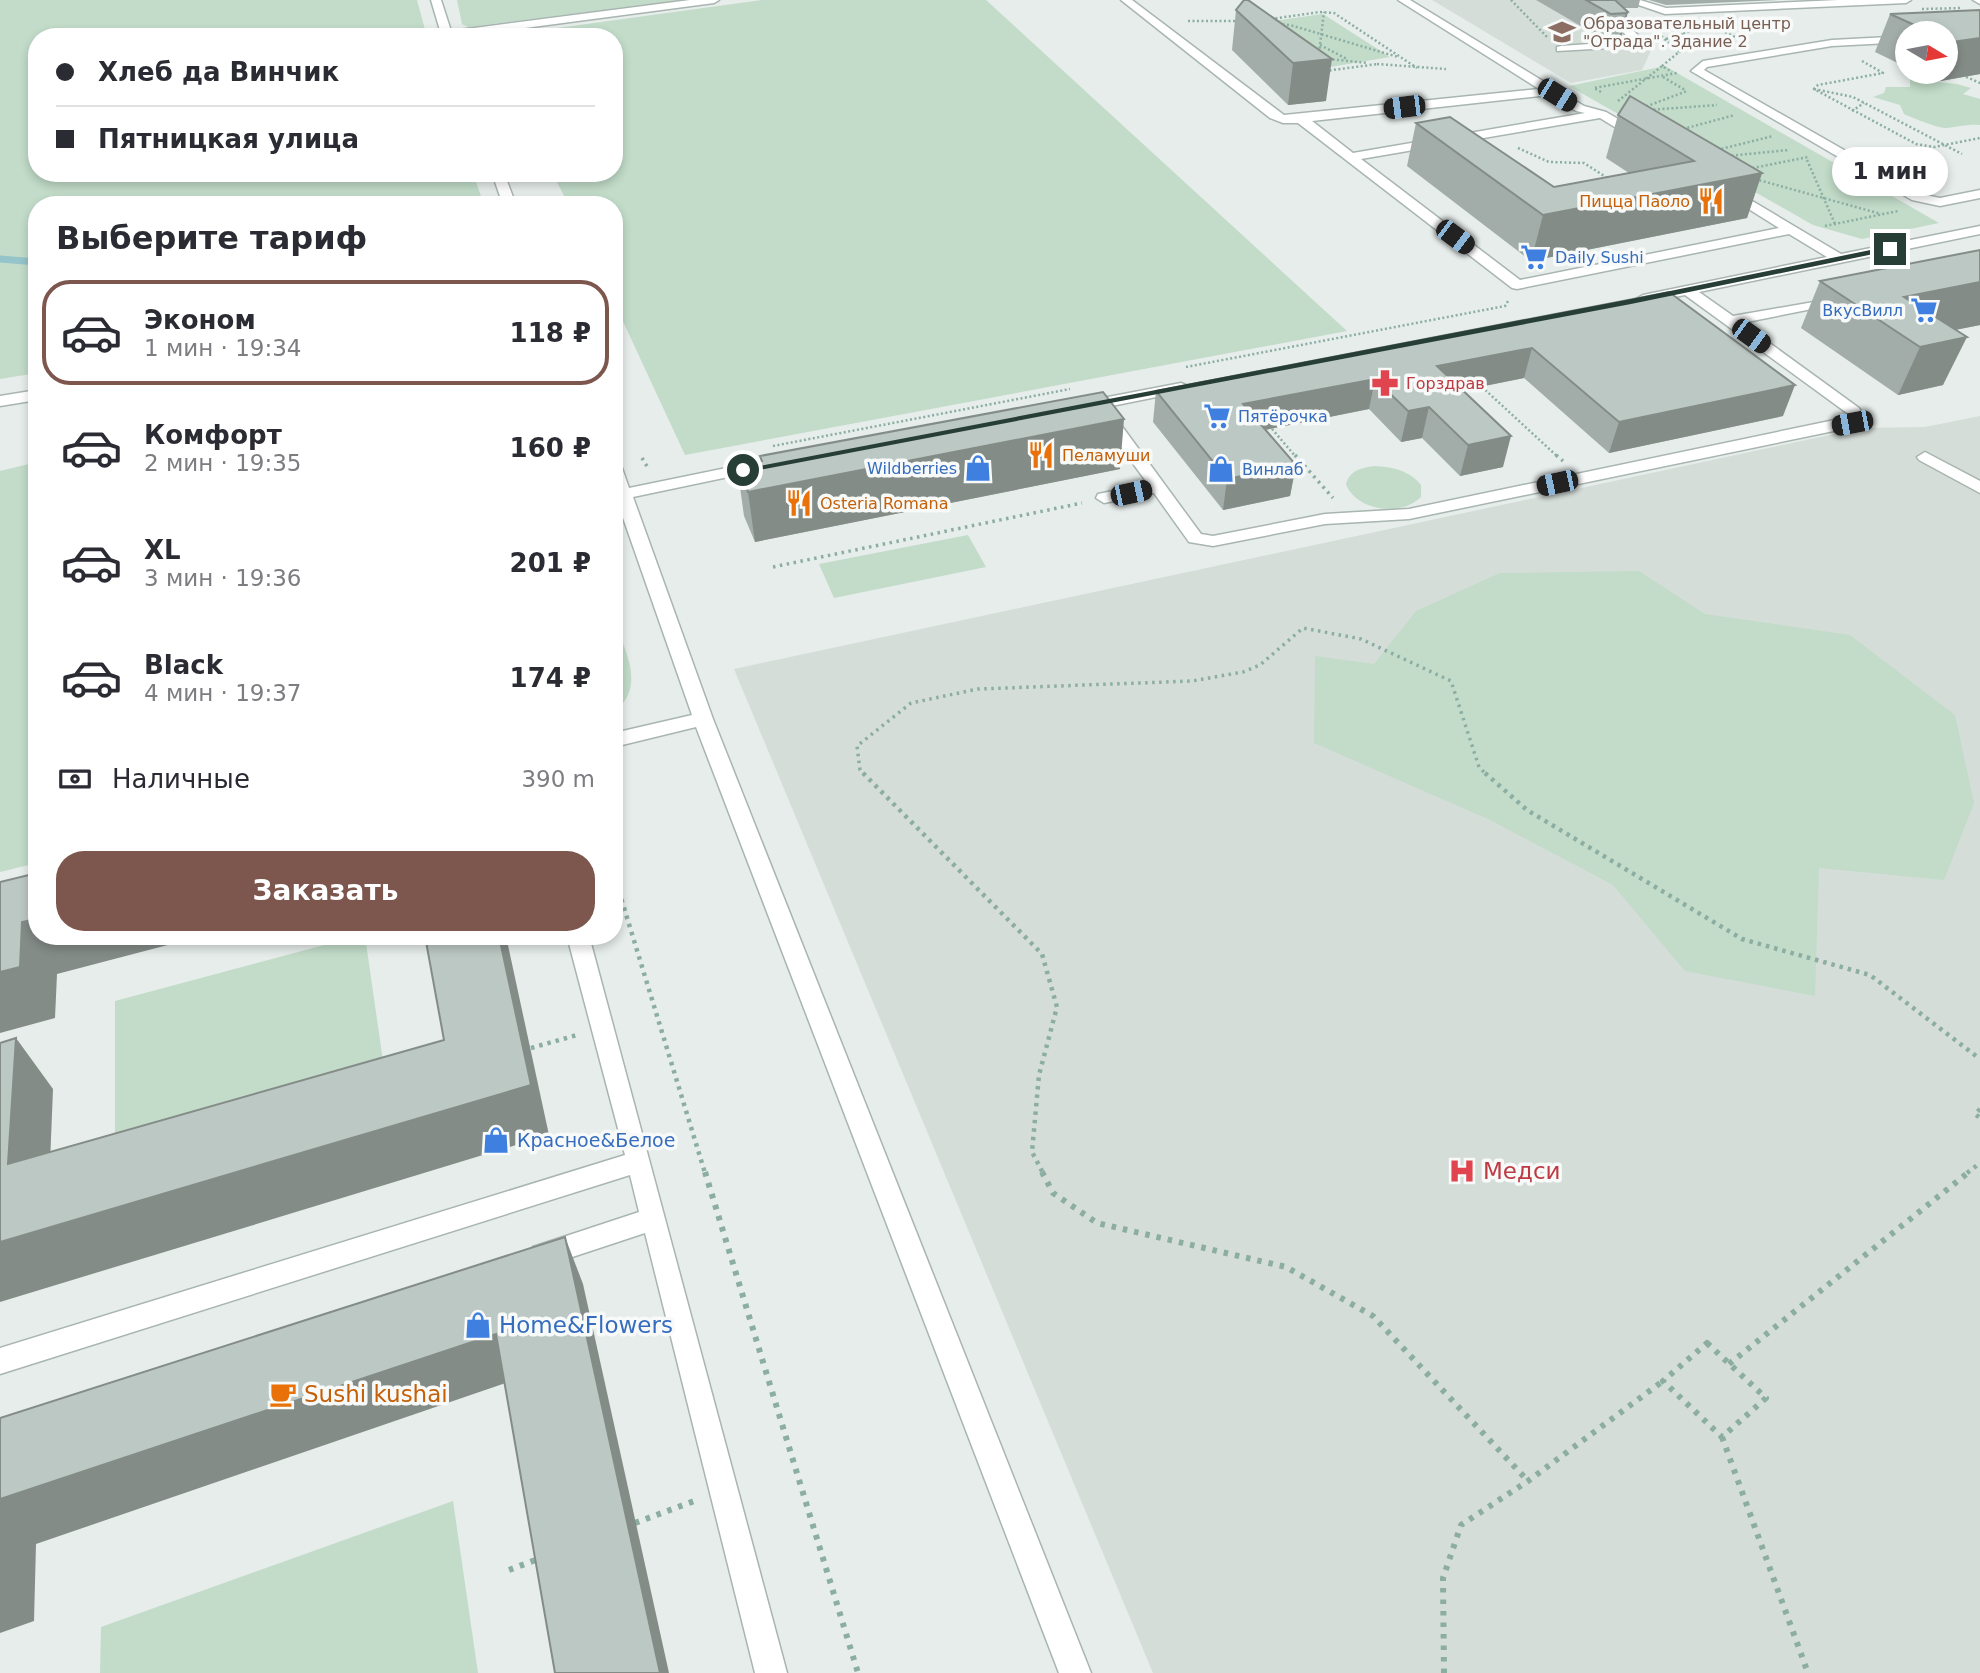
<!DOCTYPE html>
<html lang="ru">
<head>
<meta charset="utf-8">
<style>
  body { margin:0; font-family:"DejaVu Sans",sans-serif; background:#f7f7f7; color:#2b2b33; height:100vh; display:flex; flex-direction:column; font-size:26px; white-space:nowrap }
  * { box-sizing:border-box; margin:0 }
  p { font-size:23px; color:#7c7c81 }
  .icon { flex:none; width:38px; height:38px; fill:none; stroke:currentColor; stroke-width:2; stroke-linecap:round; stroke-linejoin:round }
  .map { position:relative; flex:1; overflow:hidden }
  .side { position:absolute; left:28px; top:196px; width:595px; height:749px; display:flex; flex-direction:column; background:#fff; border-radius:28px; box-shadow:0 4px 10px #0003 }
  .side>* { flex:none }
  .top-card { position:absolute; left:28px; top:28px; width:595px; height:154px; border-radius:28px; box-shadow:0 4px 10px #0003; display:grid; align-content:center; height:154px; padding:0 28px; background:#fff }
  .needle { width:46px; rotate:100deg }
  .tools { position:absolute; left:1895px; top:21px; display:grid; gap:14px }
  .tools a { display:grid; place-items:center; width:63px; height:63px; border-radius:50%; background:#fff; box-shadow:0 4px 10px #0003; font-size:35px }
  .end { position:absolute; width:32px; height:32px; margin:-16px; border:9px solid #273e37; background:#fff; box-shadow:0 0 0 4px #fff }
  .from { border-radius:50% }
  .bubble { position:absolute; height:49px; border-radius:24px; background:#fff; box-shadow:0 4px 10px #0003; font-size:23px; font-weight:700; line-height:49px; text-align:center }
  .car { position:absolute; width:21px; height:42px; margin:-21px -10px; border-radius:9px; box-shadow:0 0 5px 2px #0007; background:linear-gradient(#222 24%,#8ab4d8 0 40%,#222 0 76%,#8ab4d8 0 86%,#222 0) }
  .top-card b { display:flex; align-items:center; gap:24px; height:66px; font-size:26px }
  .top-card b+b { border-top:2px solid #e1e1e2 }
  .top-card i { width:18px; height:18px; background:#2b2b33 }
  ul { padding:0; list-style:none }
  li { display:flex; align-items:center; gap:21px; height:105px; margin:0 14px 10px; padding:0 14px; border:4px solid transparent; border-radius:28px }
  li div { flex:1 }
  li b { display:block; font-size:26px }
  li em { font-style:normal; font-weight:700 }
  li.selected { border-color:#7d564e }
  li>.icon { width:63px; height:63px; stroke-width:1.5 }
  h2 { padding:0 28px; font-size:32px; line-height:84px }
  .pay { display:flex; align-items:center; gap:18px; height:77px; padding:0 28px; font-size:26px }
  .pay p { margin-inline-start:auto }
  .primary-button { display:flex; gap:14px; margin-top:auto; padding:14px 28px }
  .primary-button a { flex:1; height:80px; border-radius:28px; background:#7d564e; color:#fff; font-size:28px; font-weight:700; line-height:80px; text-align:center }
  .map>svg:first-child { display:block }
  .built { fill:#d5ddd9 }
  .green { fill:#c2dcc9 }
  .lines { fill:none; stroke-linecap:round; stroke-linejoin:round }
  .stream { stroke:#96c4cb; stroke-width:7 }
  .minor-casing { stroke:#a9b5b1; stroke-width:3 }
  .path-far3 { stroke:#8bada2; stroke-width:2.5; stroke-dasharray:2 2.5; stroke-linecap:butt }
  .path-far2 { stroke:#8bada2; stroke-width:3.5; stroke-dasharray:2.5 4.5; stroke-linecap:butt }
  .path-far1 { stroke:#8bada2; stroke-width:4.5; stroke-dasharray:3.5 5; stroke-linecap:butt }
  .path { stroke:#8bada2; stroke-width:6; stroke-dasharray:4.5 7; stroke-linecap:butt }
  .minor { fill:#fff; fill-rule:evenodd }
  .wall { fill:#a2aca8 }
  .shaded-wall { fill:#848c88 }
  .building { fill:#bcc8c3; stroke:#848c88; stroke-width:2 }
  .route { fill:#273e37 }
  .labels { text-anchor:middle; stroke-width:7; stroke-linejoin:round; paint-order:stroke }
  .far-education-label { font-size:16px; fill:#785e54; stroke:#f7faf8; text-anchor:start }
  .far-food-label { font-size:16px; fill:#c56008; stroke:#f7faf8; text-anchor:start }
  .far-shop-label { font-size:16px; fill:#366cbe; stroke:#f7faf8; text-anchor:start }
  .far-health-label { font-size:16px; fill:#be3a42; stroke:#f7faf8; text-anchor:start }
  .shop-label { font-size:19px; fill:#366cbe; stroke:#f7faf8; text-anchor:start }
  .near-health-label { font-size:23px; fill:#be3a42; stroke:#f7faf8; text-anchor:start }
  .near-shop-label { font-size:23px; fill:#366cbe; stroke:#f7faf8; text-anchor:start }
  .near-food-label { font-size:23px; fill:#c56008; stroke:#f7faf8; text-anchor:start }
</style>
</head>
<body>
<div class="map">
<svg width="1980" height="1673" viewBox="0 0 1980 1673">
  <rect width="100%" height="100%" fill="#e6edea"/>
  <g class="built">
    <polygon points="1432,0 1602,0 1653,46 1642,70 1571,83"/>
    <polygon points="1980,416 1980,1673 1153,1673 734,669 1862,428 1925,427"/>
  </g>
  <g class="green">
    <polygon points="0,0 417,0 427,37 37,37 37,173 473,173 484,205 37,205 37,373 0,379"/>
    <polygon points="457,0 683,0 468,27 462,24"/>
    <polygon points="762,0 986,0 1347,331 685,455 614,302 614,205 569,205 552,173 614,173 614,37 491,37"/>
    <polygon points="1323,14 1390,57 1324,68 1260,23"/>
    <polygon points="1665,66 1939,223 1862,239 1813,225 1569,86"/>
    <path d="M 1910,79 L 1957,84 L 1971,88 L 1963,94 L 1980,99 L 1980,125 C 1966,124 1959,127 1947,128 C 1939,129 1911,117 1904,114 L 1900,105 L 1873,97 L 1884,93 L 1886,87 L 1910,87 Z"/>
    <polygon points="37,462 37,863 0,872 0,471"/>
    <path d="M 1374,466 C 1392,467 1409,470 1421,485 L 1421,497 C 1401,517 1356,511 1346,484 C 1350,470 1361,468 1374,466 Z"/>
    <polygon points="968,535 986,567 834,598 819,564"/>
    <polygon points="1639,571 1705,614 1850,635 1955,715 1974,803 1944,880 1819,868 1815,996 1685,971 1613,885 1490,820 1314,743 1315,656 1374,664 1416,611 1500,573"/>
    <path d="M 614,620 C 625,651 647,687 614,712 Z"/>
    <polygon points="358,936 365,936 384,1068 115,1145 115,1001"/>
    <polygon points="453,1501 478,1673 100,1673 101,1627"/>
  </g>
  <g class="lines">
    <polyline class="stream" points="0,259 37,262"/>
    <defs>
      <g id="minor">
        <polygon points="431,0 441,0 451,31 690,0 719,0 714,3 457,37 442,37"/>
        <path d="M 1121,0 L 1132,0 L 1284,115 L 1539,89 L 1398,0 L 1410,0 L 1584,106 L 1606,112 L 1644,134 L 1644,140 L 1636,140 L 1600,118 L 1361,159 L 1520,280 L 1779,228 L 1723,193 L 1721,190 L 1727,186 L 1841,254 L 1980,226 L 1980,234 L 1699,292 L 1733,316 L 1842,297 L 1842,303 L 1742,323 L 1859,408 L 1865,418 L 1858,426 L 1409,519 L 1325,524 L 1213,546 L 1189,542 L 1154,493 L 1104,503 L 1096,498 L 1098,494 L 1148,484 L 1099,417 L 1101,414 L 1113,414 L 1201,534 L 1213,536 L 1325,514 L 1409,509 L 1849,417 L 1847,413 L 1685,295 L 1643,303 L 1636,299 L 1643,295 L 1827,257 L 1789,234 L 1517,289 L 1512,288 L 1298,123 L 1283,123 L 1270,118 ZM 1549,95 L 1576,111 L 1585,113 L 1353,153 L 1312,121 Z"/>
        <polygon points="1591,0 1602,0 1645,42 1645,46 1557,51 1557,47 1561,46 1632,41"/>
        <polygon points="1624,0 1640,0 1666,8 1838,0 1911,0 1906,3 1665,14"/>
        <polygon points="1973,0 1980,0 1980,4"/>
        <polygon points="1908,36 1908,42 1832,46 1707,67 1704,70 1921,194 1940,198 1980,190 1980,198 1940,206 1912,200 1691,71 1703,61 1832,40"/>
        <polygon points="492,173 504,173 516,205 503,205"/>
        <polygon points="1181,383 1186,385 1189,388 1186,391 1082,412 1074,407 1082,402"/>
        <polygon points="37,390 37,400 0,406 0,396"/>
        <polygon points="1925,452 1980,481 1980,493 1919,460 1917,457"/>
        <polygon points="765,460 773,465 771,468 633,497 713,719 1091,1673 1059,1673 696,727 614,747 614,733 692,715 614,492 614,463 622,468 629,488"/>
        <polygon points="567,936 589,936 787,1673 755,1673 645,1233 542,1267 533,1263 529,1255 533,1247 639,1212 630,1175 0,1374 0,1348 625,1155"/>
      </g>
    </defs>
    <use href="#minor" class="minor-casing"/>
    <g class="path-far3">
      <polyline points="1511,0 1547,37"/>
      <polyline points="1922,9 1962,8"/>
      <polyline points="1271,19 1320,12 1334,13 1417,68"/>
      <polyline points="1188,21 1238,21"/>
      <polyline points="1278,24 1290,25 1398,57"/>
      <polyline points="1717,28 1737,38"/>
      <polyline points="1658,33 1679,52"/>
      <polyline points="1681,34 1704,46"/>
      <polyline points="1666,39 1691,31"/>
      <polyline points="1320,45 1347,59"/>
      <polyline points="1319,53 1324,12"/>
      <polyline points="1328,59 1368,63"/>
      <polyline points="1862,61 1883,73 1818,85 1814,89 1916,144 1934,147 1980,138"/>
      <polyline points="1377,64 1446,69"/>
      <polyline points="1662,66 1679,52 1690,50"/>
      <polyline points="1325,71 1378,64"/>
      <polyline points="1962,75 1980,83"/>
      <polyline points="1663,77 1685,90"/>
      <polyline points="1814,89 1853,97 1962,154"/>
      <polyline points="1601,92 1594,88 1677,73"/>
      <polyline points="1618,101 1662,66 1672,72"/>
      <polyline points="1642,108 1687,91"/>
      <polyline points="1649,110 1717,105"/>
      <polyline points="1852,111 1864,103"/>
      <polyline points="1683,129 1735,115"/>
      <polyline points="1518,148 1549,162 1584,163 1612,181"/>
      <polyline points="1717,150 1773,136"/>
      <polyline points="1727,156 1789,150"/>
      <polyline points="1807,160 1835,224"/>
      <polyline points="1748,169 1808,157"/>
      <polyline points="1755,179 1881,214"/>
      <polyline points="1825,226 1898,211"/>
      <polyline points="1186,367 1505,306 1508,301"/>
      <polyline points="1482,387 1558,457"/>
      <polyline points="1272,429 1296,457"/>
      <polyline points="773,446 1070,389"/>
    </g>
    <g class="path-far2">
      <polyline points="1295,455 1333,498"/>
      <polyline points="1556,455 1563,461"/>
      <polyline points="642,458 648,468"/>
      <polyline points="773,567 1082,503"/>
      <polyline points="865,775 860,770 857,746 911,703 978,689 1192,681 1243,672 1260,665 1303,628 1361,639 1451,681 1479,767 1487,775"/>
    </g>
    <g class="path-far1">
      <polyline points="863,773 1042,954 1057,1007 1039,1075 1032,1152 1043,1173"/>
      <polyline points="1485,773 1527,810 1742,939 1870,975 1980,1059"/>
      <polyline points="614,875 705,1173"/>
      <polyline points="531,1048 577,1035"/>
      <polyline points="1980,1109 1975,1114 1980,1118"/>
      <polyline points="1967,1173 1980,1163"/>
    </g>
    <g class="path">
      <polyline points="705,1172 858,1673"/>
      <polyline points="1042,1172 1053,1193 1097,1223 1286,1267 1373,1316 1528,1481"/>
      <polygon points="1707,1343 1766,1398 1722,1437 1663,1381"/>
      <polyline points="1729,1364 1969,1172"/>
      <polyline points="1722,1437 1808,1673"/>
      <polyline points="635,1523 697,1500"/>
      <polyline points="509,1570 538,1559"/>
      <polyline points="1444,1673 1443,1578 1461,1525 1528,1481 1663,1381"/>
    </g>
    <use href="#minor" class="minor"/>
  </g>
  <g class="wall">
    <polygon points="1244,0 1326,101 1288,105 1232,50 1236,10"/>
    <polygon points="1536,0 1640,0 1638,8 1624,8 1628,12 1619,39 1605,40"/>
    <polygon points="1649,0 1779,0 1666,5"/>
    <polygon points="1980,10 1980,74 1935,82 1915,72 1946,72 1946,33 1908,33 1908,68 1875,52 1890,14"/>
    <polygon points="1618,115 1762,173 1747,218 1531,261 1407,166 1416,123 1554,187 1629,173 1606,158"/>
    <polygon points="1980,250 1980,325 1955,330 1943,385 1898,395 1801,328 1820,281"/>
    <polygon points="1669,292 1783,416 1609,453 1524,378 1463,390 1503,467 1460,476 1422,438 1401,442 1369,409 1265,430 1296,465 1290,496 1223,510 1153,422 1156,391"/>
    <polygon points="760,456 1120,469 755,542 744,516 737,465 761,461"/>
  </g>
  <g class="shaded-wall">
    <polygon points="1628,12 1621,38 1619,39 1626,13"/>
    <polygon points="1980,38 1980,74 1935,82 1940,72 1946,72 1946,56 1952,42"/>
    <polygon points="1332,59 1326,101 1288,105 1293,63"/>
    <polygon points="1762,173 1747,218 1531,261 1543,215"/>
    <polygon points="1980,282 1980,325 1909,339 1904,297"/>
    <polygon points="1967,337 1943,385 1898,395 1920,347"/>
    <polygon points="1532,348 1524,378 1430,397 1437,366"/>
    <polygon points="1375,379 1369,409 1239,435 1243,404"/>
    <polygon points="1795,385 1783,416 1609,453 1619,422"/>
    <polygon points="1429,407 1422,438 1401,442 1408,411"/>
    <polygon points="1124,419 1120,469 755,542 748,492"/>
    <polygon points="1511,436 1503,467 1460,476 1468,445"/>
    <polygon points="1296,465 1290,496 1223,510 1227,479"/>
    <polygon points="37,919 37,936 202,936 57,974 55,1018 0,1033 0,972 22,922"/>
    <polygon points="499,936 506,936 549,1135 0,1302 0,1242 531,1085"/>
    <polygon points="16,1038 53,1089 48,1212 8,1164"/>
    <polygon points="565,1237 583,1284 669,1673 660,1673"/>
    <polygon points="496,1334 517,1379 36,1544 34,1621 0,1633 0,1499"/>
  </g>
  <g class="building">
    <polygon points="1244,0 1248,0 1332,59 1293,63 1236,10"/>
    <polygon points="1586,0 1615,0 1628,12 1626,13 1611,14"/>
    <polygon points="1980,10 1980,38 1952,42 1946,40 1946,33 1932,33 1890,14"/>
    <polygon points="1630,96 1762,173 1543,215 1416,123 1450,117 1554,187 1694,161 1618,115"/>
    <polygon points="1980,250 1980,282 1904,297 1967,337 1920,347 1820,281"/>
    <polygon points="1669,292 1795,385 1619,422 1532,348 1437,366 1511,436 1468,445 1429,407 1408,411 1375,379 1243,404 1296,465 1227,479 1156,391"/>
    <polygon points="1103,392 1124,419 748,492 737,465 762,461 760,456"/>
    <polygon points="37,873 37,919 22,922 20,967 0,972 0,882"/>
    <polygon points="425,936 499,936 531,1085 0,1242 0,1043 16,1038 8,1164 444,1040"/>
    <polygon points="565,1237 660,1673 555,1673 496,1334 0,1499 0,1418"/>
  </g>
  <polygon class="route" points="1890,246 1893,250 1631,304 743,473 738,470 1631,299"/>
  <defs>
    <symbol id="school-bare" viewBox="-9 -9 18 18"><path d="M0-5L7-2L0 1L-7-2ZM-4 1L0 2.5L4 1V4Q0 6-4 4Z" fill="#8d6e63" stroke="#f7faf8" stroke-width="2.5" paint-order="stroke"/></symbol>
    <symbol id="restaurant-bare" viewBox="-9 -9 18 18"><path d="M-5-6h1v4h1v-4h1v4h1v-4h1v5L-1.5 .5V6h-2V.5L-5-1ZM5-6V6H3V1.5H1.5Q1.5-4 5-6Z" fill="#e8710a" stroke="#f7faf8" stroke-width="2.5" paint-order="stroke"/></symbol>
    <symbol id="supermarket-bare" viewBox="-9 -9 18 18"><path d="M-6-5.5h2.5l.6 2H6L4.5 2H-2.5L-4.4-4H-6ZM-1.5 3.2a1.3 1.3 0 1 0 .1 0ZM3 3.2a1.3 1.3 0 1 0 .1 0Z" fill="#3f7fe0" stroke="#f7faf8" stroke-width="2.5" paint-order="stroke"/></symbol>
    <symbol id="pharmacy-bare" viewBox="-9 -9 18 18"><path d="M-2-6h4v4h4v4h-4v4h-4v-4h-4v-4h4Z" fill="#e0444e" stroke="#f7faf8" stroke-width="2.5" paint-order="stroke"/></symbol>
    <symbol id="shop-bare" viewBox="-9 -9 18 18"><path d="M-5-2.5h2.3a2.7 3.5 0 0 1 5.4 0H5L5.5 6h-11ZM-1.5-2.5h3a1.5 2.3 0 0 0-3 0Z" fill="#3f7fe0" stroke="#f7faf8" stroke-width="2.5" paint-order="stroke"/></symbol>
    <symbol id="hospital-bare" viewBox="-9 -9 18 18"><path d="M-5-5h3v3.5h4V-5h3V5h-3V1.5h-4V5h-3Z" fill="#e0444e" stroke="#f7faf8" stroke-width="2.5" paint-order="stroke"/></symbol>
    <symbol id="cafe-bare" viewBox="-9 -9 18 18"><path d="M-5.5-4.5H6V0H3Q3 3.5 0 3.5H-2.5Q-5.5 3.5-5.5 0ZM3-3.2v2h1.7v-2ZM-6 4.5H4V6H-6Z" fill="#e8710a" stroke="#f7faf8" stroke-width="2.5" paint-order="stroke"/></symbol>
  </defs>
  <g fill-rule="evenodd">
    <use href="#school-bare" x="1543" y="13" width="38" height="38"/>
    <use href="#restaurant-bare" x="1692" y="182" width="38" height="38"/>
    <use href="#supermarket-bare" x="1515" y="238" width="38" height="38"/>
    <use href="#supermarket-bare" x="1905" y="291" width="38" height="38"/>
    <use href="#pharmacy-bare" x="1366" y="364" width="38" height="38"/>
    <use href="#supermarket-bare" x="1198" y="397" width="38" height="38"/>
    <use href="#restaurant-bare" x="1022" y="436" width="38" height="38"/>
    <use href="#shop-bare" x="959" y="449" width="38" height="38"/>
    <use href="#shop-bare" x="1202" y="450" width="38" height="38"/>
    <use href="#restaurant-bare" x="780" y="484" width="38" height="38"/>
    <use href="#shop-bare" x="477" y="1121" width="38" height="38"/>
    <use href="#hospital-bare" x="1443" y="1152" width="38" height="38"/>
    <use href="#shop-bare" x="459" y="1306" width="38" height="38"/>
    <use href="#cafe-bare" x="264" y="1375" width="38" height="38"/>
  </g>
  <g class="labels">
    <g class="far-education-label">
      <text x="1583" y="29">Образовательный центр<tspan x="1583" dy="18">"Отрада". Здание 2</tspan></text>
    </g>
    <g class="far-food-label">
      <text x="1690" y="207" text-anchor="end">Пицца Паоло</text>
      <text x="1062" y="461">Пеламуши</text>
      <text x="820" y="509">Osteria Romana</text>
    </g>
    <g class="far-shop-label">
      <text x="1555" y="263">Daily Sushi</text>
      <text x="1903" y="316" text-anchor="end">ВкусВилл</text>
      <text x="1238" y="422">Пятёрочка</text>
      <text x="957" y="474" text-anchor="end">Wildberries</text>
      <text x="1242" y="475">Винлаб</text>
    </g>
    <g class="far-health-label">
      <text x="1406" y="389">Горздрав</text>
    </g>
    <g class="shop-label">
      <text x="517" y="1147">Красное&amp;Белое</text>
    </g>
    <g class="near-health-label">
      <text x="1483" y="1179">Медси</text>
    </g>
    <g class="near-shop-label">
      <text x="499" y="1333">Home&amp;Flowers</text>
    </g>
    <g class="near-food-label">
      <text x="304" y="1402">Sushi kushai</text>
    </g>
  </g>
</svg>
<div class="tools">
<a><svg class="needle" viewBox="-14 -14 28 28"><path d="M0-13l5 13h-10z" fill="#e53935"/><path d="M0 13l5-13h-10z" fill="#7c7c81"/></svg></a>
</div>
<i class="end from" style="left:743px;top:470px"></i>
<i class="end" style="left:1890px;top:249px"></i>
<div class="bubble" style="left:1832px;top:147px;width:116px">1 мин</div>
<i class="car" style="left:1557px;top:95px;rotate:122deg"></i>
<i class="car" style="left:1404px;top:107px;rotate:263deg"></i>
<i class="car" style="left:1455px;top:237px;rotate:127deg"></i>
<i class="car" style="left:1751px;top:336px;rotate:126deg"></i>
<i class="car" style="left:1852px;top:423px;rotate:259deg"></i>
<i class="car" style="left:1557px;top:483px;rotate:258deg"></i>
<i class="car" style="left:1131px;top:493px;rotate:78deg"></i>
<div class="top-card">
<b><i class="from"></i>Хлеб да Винчик</b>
<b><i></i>Пятницкая улица</b>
</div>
<section class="side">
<h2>Выберите тариф</h2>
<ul>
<li class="selected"><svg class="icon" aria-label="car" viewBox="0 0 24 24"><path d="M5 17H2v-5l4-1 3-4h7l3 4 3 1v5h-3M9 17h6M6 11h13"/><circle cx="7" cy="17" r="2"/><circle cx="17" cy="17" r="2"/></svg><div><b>Эконом</b><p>1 мин · 19:34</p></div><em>118 ₽</em></li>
<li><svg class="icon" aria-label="car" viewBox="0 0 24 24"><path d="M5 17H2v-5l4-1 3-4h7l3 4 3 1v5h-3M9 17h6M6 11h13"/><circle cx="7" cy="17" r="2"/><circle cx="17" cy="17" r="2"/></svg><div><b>Комфорт</b><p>2 мин · 19:35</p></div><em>160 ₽</em></li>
<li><svg class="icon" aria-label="car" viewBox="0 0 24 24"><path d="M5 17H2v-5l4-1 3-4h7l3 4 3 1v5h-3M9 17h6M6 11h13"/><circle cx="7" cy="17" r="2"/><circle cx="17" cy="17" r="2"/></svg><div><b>XL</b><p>3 мин · 19:36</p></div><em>201 ₽</em></li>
<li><svg class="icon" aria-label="car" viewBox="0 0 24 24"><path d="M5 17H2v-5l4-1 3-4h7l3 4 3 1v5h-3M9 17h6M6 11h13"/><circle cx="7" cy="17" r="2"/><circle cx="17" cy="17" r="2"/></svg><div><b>Black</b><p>4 мин · 19:37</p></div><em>174 ₽</em></li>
</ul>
<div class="pay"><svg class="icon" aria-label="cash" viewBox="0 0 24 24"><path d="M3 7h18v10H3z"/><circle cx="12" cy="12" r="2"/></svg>Наличные<p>390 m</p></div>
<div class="primary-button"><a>Заказать</a></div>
</section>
</div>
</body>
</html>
